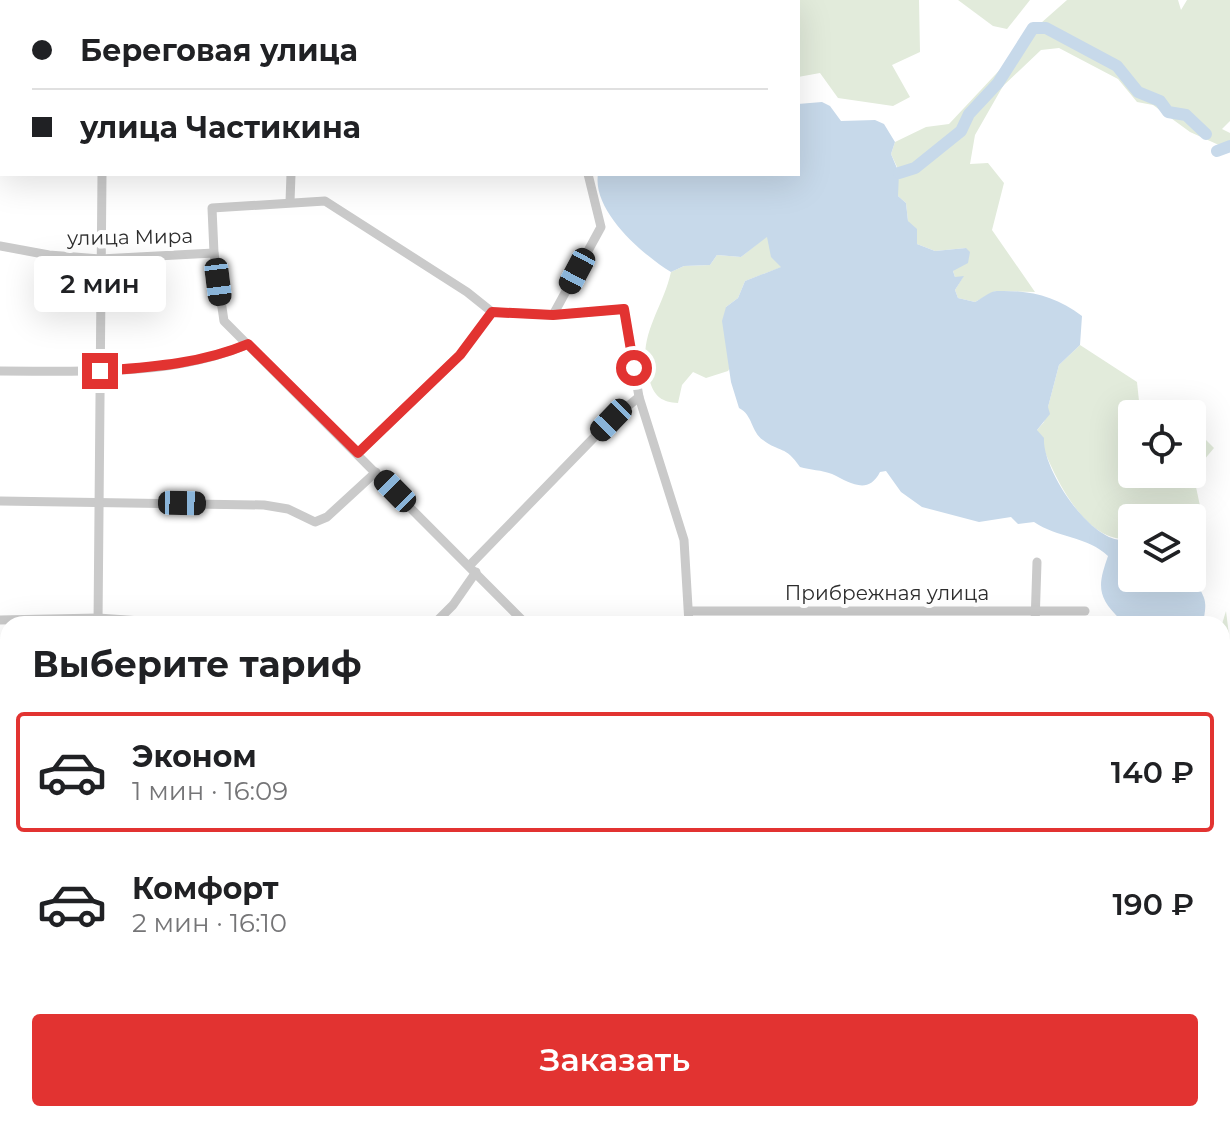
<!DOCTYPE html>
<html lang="ru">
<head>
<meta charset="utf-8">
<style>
  body { margin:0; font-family:Montserrat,sans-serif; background:#f6f6f6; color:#202124; height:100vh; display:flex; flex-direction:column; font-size:30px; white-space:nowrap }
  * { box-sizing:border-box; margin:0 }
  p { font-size:26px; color:#757577 }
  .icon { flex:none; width:44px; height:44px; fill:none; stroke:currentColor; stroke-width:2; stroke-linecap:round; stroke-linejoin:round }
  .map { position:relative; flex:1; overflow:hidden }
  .details { position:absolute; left:0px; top:616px; width:1230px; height:506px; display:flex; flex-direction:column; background:#fff; border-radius:24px 24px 0 0; box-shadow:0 8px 32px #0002 }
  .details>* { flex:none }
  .hud { position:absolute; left:0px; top:0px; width:800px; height:176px; box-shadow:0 8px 32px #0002; display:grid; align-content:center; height:176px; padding:0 32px; background:#fff }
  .controls { position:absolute; left:1118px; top:400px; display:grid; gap:16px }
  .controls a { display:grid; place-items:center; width:88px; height:88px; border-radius:8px; background:#fff; box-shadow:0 8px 32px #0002; font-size:40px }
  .end { position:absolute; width:36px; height:36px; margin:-18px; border:10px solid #e23331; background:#fff; box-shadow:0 0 0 4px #fff }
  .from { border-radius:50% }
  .bubble { position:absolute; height:56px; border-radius:8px; background:#fff; box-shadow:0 8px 32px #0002; font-size:26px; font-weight:600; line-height:56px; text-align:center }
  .car { position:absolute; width:24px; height:48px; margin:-24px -12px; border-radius:10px; box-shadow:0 0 6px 2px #0007; background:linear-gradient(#222 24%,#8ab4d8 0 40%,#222 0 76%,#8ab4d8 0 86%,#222 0) }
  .hud b { display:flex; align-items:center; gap:28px; height:76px; font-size:30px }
  .hud b+b { border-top:2px solid #e0e0e0 }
  .hud i { width:20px; height:20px; background:#202124 }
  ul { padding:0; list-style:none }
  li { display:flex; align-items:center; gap:24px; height:120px; margin:0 16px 12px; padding:0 16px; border:4px solid transparent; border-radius:8px }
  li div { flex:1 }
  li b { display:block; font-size:30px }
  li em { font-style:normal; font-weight:600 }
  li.current { border-color:#e23331 }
  li>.icon { width:72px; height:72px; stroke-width:1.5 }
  h2 { padding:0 32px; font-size:36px; line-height:96px }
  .button { display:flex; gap:16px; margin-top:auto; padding:16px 32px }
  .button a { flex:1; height:92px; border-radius:8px; background:#e23331; color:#fff; font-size:32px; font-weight:600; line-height:92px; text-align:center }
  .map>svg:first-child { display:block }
  .green { fill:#e2ebdb }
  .water { fill:#c7d9ea }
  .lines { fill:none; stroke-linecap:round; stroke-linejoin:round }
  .river { stroke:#c7d9ea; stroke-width:12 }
  .minor { stroke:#cacaca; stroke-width:9 }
  .route { stroke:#e23331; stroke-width:10 }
  .labels { text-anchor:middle; stroke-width:8; stroke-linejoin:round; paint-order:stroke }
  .street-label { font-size:20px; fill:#2d2d2d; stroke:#fff }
</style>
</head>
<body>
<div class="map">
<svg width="1230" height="1121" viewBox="0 0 1230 1121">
  <rect width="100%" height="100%" fill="#fff"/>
  <g class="green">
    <polygon points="581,0 919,0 920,52 892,65 910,97 893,106 838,98 820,73 798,77 798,2"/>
    <polygon points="958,0 1030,0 1007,29 993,26"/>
    <polygon points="1067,0 1178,0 1181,10 1187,0 1230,0 1230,121 1222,129 1230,133 1230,150 1190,132 1153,105 1137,102 1118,79 1059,48 1041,50 1003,86 975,135 970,164 988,163 1004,183 992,230 1035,292 995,291 975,302 958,298 955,290 963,277 955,277 953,271 966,248 935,251 917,244 908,221 906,203 898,196 897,167 891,154 895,142 926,127 949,124 1009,60 1029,24 1041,23"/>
    <path d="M 767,236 L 782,267 L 745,281 L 738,298 L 726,307 L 726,346 L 731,366 L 728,371 L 706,378 L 693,372 L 682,385 L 678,403 C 662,402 655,397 650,382 C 634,339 662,312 671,272 L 684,266 L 710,265 L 717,255 L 741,257 Z"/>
    <path d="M 1080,345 L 1137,382 L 1139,401 L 1157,414 L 1132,414 L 1132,474 L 1192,474 L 1192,426 L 1214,448 L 1193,473 L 1206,534 L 1200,568 L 1192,550 L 1192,518 L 1132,518 L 1132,538 C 1084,548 1049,467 1037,430 L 1044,422 L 1059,365 Z"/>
    <polygon points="1226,611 1230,643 1230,829 1222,801 1222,624"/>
    <polygon points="0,894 8,894 8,1114 591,1114 589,1121 0,1121"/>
  </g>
  <g class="water">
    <path d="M 822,102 L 830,106 L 841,121 L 875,120 L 884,124 L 895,142 L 891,154 L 899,173 L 898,196 L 906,203 L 908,221 L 917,229 L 917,244 L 935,251 L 966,248 L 970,252 L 968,263 L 953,271 L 955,277 L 964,276 L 955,290 L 958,298 L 975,302 C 981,299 990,291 997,291 C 1030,290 1055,296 1082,316 L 1080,345 L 1059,365 L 1048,407 L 1050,414 L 1037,430 L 1044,438 C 1042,468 1087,537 1120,540 C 1124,541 1128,539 1132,538 L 1132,578 L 1192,578 L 1192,550 L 1200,568 C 1193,583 1199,584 1204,598 C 1207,607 1204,615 1203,624 L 1121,624 L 1121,620 C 1096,596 1098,585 1108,556 C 1087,536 1057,538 1034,522 L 1018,524 L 1011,517 L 979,522 L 922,507 L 901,492 L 886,471 L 880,472 C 868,496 849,482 832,474 C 822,470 810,470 800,467 C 785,445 780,453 763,440 C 751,432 753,415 739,408 L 731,382 L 722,321 L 726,307 L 738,298 L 745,281 L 781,267 L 771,257 L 767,237 L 741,257 L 717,255 L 710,265 L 684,266 L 671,272 C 643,255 592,211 598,174 L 798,174 L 798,104 Z"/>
    <polygon points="1222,909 1230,921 1230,1121 765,1121 782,1114 1222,1114"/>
  </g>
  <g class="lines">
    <g class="river">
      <polyline points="1217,151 1230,146"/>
      <polyline points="899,173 915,168 961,131 969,114 998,83 1033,28 1046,28 1117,66 1138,92 1160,101 1168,112 1186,115 1206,134"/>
    </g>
    <g class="minor">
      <polyline points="38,0 42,2"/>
      <polyline points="556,0 557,2"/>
      <polyline points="0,104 2,104"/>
      <polyline points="290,202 291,174"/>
      <polyline points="0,246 49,255 100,259 214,253"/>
      <polyline points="553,315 601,227 588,174"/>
      <path d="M 0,371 C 82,371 171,377 248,344"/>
      <polyline points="358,453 460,355 492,312"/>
      <polyline points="0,501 264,505 288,509 315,522 327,517 376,472"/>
      <polyline points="470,565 611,420 639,397"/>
      <polyline points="689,611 1085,611"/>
      <polyline points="0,620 98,618 184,624"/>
      <polyline points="98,624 102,174"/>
      <polyline points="434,624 453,605 476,572"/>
      <polyline points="526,624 224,321 214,253 212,208 325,201 467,292 492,312 553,315 624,309 639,397 684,540 689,624"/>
      <polyline points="1035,624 1037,562"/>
      <polyline points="0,673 8,684"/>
      <polyline points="0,833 8,842"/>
    </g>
  </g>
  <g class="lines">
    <path class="route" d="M 100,371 C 151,367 200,364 248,344 L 358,453 L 460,355 L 492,312 L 553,315 L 624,309 L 634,368"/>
  </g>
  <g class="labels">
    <g class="street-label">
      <text transform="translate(130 237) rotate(-1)" y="7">улица Мира</text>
      <text x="887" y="600">Прибрежная улица</text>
    </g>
  </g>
</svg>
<div class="controls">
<a><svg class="icon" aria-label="locate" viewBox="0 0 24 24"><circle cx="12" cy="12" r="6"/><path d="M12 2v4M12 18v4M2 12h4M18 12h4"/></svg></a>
<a><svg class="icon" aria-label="layers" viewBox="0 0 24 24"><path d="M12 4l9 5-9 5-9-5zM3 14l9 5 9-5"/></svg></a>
</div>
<i class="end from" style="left:634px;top:368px"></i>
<i class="end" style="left:100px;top:371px"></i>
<div class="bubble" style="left:34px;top:256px;width:132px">2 мин</div>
<i class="car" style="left:577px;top:271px;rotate:208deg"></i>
<i class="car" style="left:218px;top:282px;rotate:173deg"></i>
<i class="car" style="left:611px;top:420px;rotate:224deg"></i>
<i class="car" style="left:395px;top:491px;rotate:315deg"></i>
<i class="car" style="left:182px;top:503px;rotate:91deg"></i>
<div class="hud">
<b><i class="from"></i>Береговая улица</b>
<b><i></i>улица Частикина</b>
</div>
<section class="details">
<h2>Выберите тариф</h2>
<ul>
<li class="current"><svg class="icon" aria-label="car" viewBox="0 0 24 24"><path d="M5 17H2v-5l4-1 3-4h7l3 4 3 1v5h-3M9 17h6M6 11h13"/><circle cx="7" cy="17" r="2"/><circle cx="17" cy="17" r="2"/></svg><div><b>Эконом</b><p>1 мин · 16:09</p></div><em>140 ₽</em></li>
<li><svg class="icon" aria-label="car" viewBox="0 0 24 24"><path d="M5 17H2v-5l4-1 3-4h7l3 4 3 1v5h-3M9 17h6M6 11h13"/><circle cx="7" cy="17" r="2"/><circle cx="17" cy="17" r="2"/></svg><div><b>Комфорт</b><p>2 мин · 16:10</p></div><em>190 ₽</em></li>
</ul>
<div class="button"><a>Заказать</a></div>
</section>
</div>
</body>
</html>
